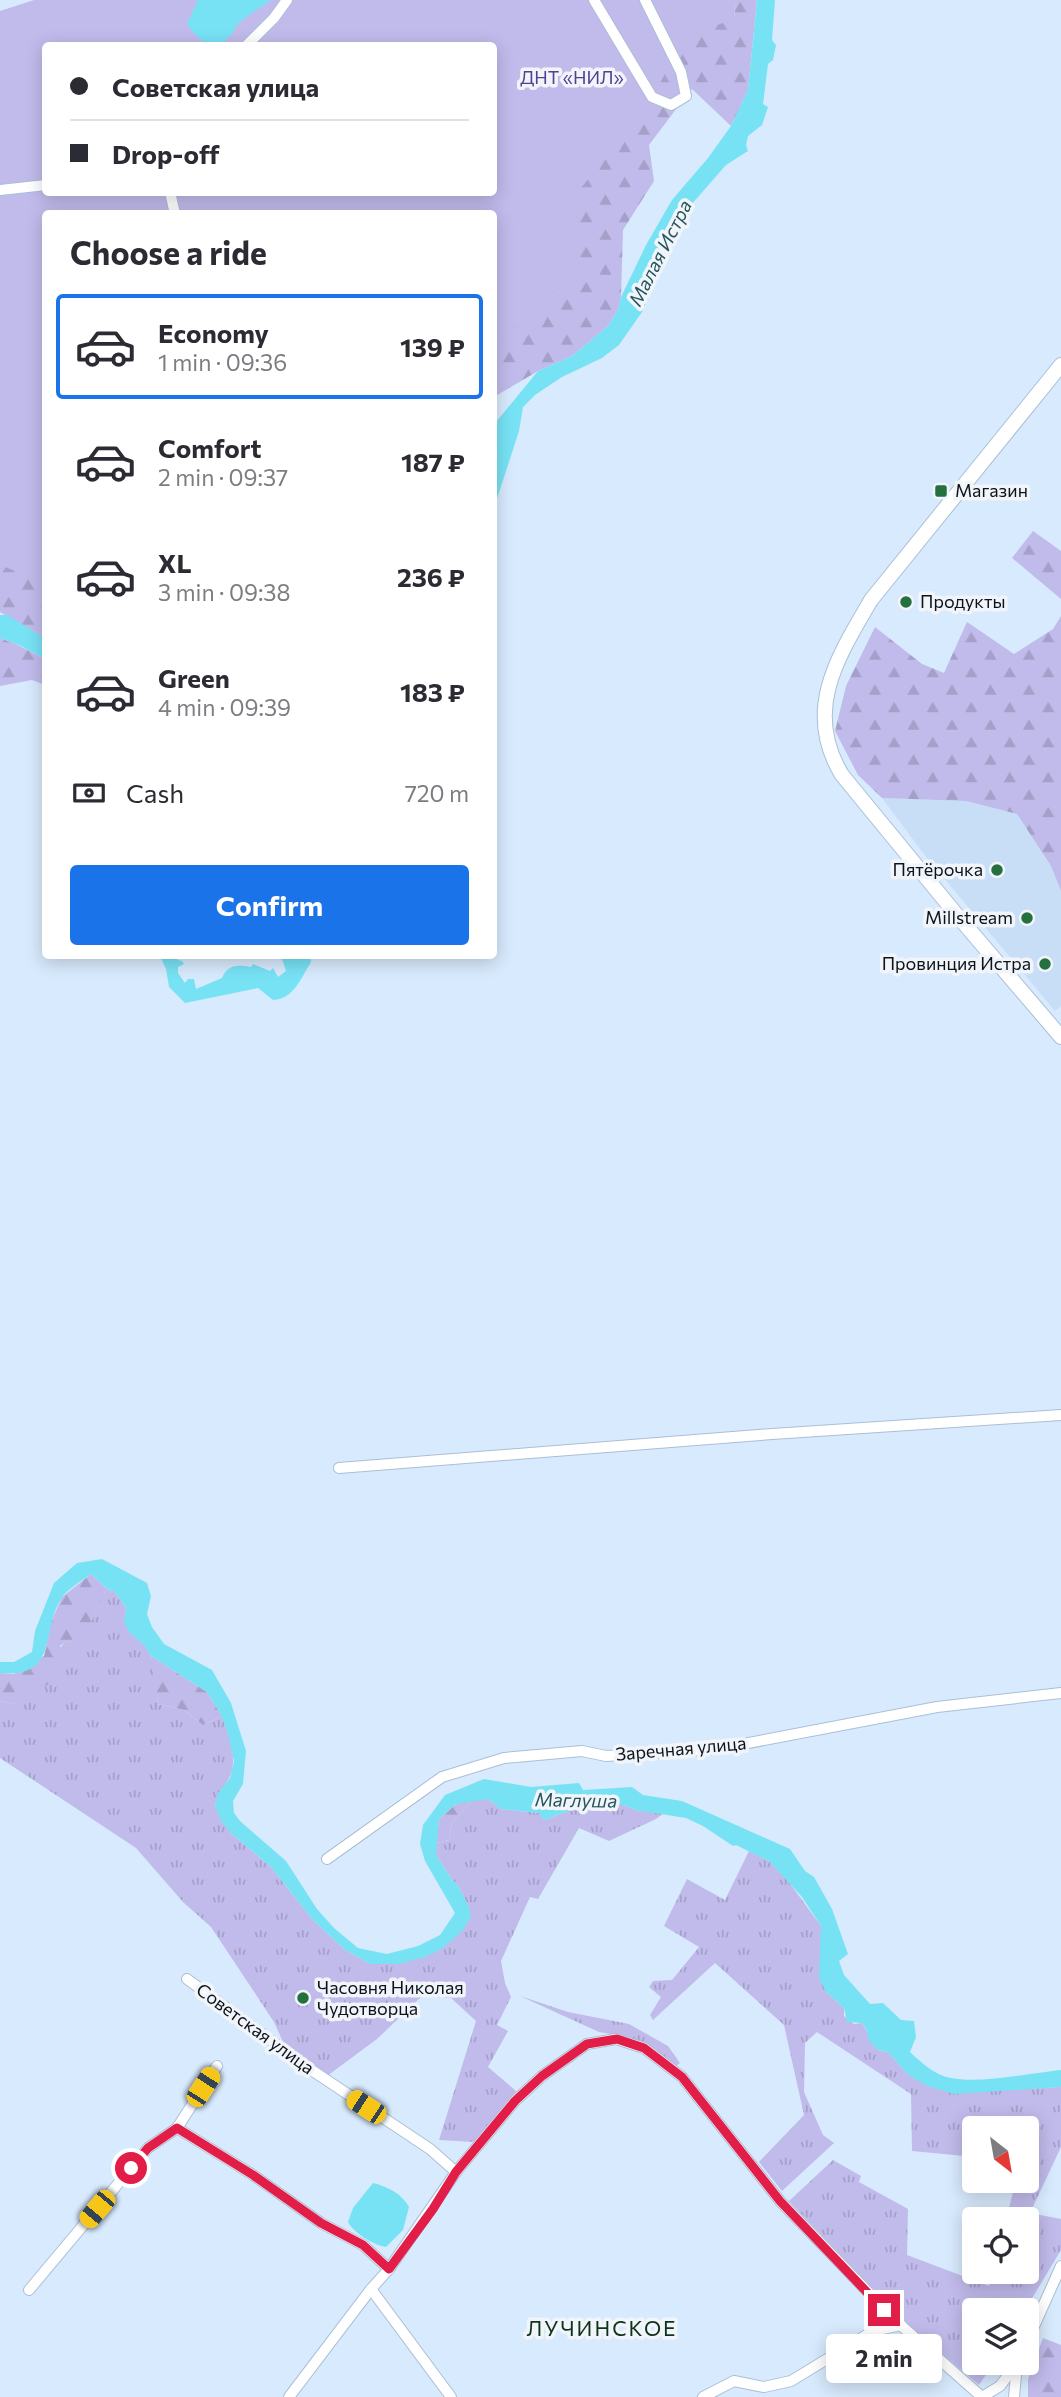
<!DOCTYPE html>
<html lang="en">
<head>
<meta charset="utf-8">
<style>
  body { margin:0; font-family:Commissioner,sans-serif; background:#f7f7f7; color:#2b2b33; height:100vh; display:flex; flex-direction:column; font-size:26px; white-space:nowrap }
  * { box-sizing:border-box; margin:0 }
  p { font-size:23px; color:#7c7c81 }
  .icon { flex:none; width:38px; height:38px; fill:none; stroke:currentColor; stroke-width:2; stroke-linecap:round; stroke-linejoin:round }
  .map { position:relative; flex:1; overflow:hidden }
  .sheet { position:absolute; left:42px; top:210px; width:455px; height:749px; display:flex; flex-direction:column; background:#fff; border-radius:7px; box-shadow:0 4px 18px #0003 }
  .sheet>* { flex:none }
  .guide { position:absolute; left:42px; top:42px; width:455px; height:154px; border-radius:7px; box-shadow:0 4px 18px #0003; display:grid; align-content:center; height:154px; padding:0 28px; background:#fff }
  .needle { width:46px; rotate:149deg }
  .buttons { position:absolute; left:962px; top:2116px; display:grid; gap:14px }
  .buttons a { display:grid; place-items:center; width:77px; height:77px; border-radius:7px; background:#fff; box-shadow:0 4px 18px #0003; font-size:35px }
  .end { position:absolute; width:32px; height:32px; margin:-16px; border:9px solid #e11d48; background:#fff; box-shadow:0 0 0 4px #fff }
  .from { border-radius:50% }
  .bubble { position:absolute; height:49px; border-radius:7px; background:#fff; box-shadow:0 4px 18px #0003; font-size:23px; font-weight:700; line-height:49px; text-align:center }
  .car { position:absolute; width:21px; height:42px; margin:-21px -10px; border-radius:9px; box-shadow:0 0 5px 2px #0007; background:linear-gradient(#f5c518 24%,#345 0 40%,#f5c518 0 76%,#345 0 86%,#f5c518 0) }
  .guide b { display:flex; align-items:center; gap:24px; height:66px; font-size:26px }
  .guide b+b { border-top:2px solid #e1e1e2 }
  .guide i { width:18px; height:18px; background:#2b2b33 }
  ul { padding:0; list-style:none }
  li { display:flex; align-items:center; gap:21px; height:105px; margin:0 14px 10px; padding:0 14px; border:4px solid transparent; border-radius:7px }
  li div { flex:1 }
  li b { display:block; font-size:26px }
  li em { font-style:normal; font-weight:700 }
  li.selected { border-color:#1a73e8 }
  li>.icon { width:63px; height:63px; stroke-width:1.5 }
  h2 { padding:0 28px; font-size:32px; line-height:84px }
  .pay { display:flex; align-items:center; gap:18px; height:77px; padding:0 28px; font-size:26px }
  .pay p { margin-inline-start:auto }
  .primary-button { display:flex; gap:14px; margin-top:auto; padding:14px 28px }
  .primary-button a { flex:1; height:80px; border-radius:7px; background:#1a73e8; color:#fff; font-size:28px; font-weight:700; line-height:80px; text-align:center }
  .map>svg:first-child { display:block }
  .built { fill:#c8def6 }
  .grass { fill:url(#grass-tufts) }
  .forest { fill:url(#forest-firs) }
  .green { fill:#c0bbeb; fill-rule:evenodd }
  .water { fill:#78e2f5 }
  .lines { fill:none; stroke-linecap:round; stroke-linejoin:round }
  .street-casing { stroke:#aabfd6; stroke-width:12 }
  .secondary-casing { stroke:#aabfd6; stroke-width:16 }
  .street { stroke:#fff; stroke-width:10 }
  .secondary { stroke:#fff; stroke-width:14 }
  .route { stroke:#e11d48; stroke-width:9 }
  .poi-dot { fill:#24703f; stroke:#f1f5fa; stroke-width:2.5 }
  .labels { text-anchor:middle; stroke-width:7; stroke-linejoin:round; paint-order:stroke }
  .park-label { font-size:18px; fill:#524093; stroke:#f1f5fa }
  .poi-label { font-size:18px; fill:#0c131b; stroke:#f1f5fa; text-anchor:start }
  .street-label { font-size:18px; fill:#0c131b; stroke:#f1f5fa }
  .water-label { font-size:19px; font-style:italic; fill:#25545d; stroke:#f1f5fa }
  .quarter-label { font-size:21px; letter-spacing:2px; fill:#0e321a; stroke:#f1f5fa }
</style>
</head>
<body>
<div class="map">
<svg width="1061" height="2397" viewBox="0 0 1061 2397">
  <defs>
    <pattern id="grass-tufts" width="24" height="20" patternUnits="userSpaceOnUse" patternTransform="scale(1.75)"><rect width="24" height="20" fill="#c0bbeb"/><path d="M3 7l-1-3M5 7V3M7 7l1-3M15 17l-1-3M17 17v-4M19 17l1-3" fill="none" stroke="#a4a0c9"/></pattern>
    <pattern id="forest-firs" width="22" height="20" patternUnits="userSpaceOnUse" patternTransform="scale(1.75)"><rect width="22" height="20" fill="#c0bbeb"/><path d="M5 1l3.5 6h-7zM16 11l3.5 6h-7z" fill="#a4a0c9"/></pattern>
  </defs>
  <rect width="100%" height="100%" fill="#d8eafd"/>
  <polygon class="built" points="882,798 966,801 1017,814 1051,866 1061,891 1061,1006 1055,1011 923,853"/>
  <g class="grass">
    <path d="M 107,1589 L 115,1592 L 126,1608 C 122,1639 139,1632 150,1654 C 156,1668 156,1689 158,1704 L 184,1710 L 203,1725 L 222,1716 C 229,1734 238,1757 230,1776 C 225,1787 218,1793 215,1806 L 231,1833 L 271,1867 L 313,1920 L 344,1949 L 370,1964 L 425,1957 L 468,1905 L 457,1884 L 452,1880 L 436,1855 L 436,1843 L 449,1840 L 452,1823 L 473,1799 L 488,1799 L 501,1809 L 540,1813 L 544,1820 L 571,1810 L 602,1805 L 624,1805 L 635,1810 L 664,1813 L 656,1819 L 609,1841 L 579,1828 L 538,1899 L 530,1897 L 501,1961 L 505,1983 L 511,1997 L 497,2025 L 508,2031 L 488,2067 L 516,2091 L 474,2142 L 439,2140 L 476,2021 L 451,1998 L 422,1996 L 377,2039 L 323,2079 L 288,2053 L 274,2022 L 211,1927 L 183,1902 L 136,1848 L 0,1758 L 0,1701 L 13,1704 L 66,1641 L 80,1644 Z"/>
    <polygon points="749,1851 770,1862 786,1878 821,1926 826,1992 844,2008 844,2016 854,2024 862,2023 878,2050 888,2052 907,2074 1006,2090 1061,2087 1061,2147 1030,2213 1061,2219 1061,2250 1025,2310 975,2310 975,2362 994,2363 979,2385 904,2322 789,2201 833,2160 861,2176 859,2182 908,2209 907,2255 989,2286 993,2272 1027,2272 1027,2219 1006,2219 1016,2181 1027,2180 1027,2128 975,2128 975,2157 912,2151 911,2094 817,2032 805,2043 804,2092 823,2135 834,2143 782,2191 759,2162 804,2115 784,2025 715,1963 653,2020 650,2015 661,1997 649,1987 653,1981 672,1980 699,1947 664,1926 687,1879 725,1900"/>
    <polygon points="520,1996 568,2012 629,2024 668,2046 680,2063 675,2067 617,2035 599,2032"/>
  </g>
  <g class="forest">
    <polygon points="735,0 757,0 748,90 731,126 692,89 686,96 649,145 654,181 623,230 621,297 618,310 608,326 572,356 538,371 494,397 494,345 501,338 494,192 509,39 259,46 734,19"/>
    <polygon points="1033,531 1061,551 1061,599 1012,558"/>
    <polygon points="45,545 45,638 0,612 0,554"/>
    <polygon points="1061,616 1061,891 1051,866 1017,814 966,801 882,798 858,775 835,731 846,686 875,627 922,664 944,673 967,622 1014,654 1053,629"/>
    <polygon points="0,638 16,644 45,659 45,685 32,680 0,686"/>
    <polygon points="91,1574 107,1589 80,1645 67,1641 60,1646 67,1662 49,1684 13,1704 0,1701 0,1673 14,1674 44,1656 51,1622 62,1597"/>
    <polygon points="151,1656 207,1692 222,1716 203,1725 184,1710 158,1704"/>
    <polygon points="473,1799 452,1823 449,1840 436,1843 439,1819 456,1804"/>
    <polygon points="1043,2338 1061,2345 1061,2397 1028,2397 1028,2379"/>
  </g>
  <path class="green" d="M 34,0 L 735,0 L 734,19 L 686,36 L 641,117 L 580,189 L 580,268 L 494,345 L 494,214 L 46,214 L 45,583 L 0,565 L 0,11 ZM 46,46 L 494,46 L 494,192 L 46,192 Z"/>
  <g class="water">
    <path d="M 198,0 L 271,0 C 260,8 249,14 239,23 C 235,26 234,32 230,36 C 213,55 198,40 187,24 Z"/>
    <polygon points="757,0 775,0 772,40 776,45 773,60 768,64 763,104 768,107 762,125 748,136 746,145 748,151 726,165 684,213 642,312 619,345 602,358 562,377 535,395 523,407 519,431 494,508 494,429 496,422 538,371 572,356 608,326 618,310 621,297 646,245 672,200 708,158 731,126 748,90"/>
    <polygon points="0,615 7,615 45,638 45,659 19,645 0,638"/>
    <path d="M 160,956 L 175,956 L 178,960 L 182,961 L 184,964 L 178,967 L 178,973 L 185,983 L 188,979 L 194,979 L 196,989 L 222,978 C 228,964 238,965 251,967 L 253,964 L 270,971 L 273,968 L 278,977 L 286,971 L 281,956 L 310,956 L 311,962 C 301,978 294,999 273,1000 L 258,988 L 185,1003 L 169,987 L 166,969 Z"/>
    <path d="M 102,1559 L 147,1583 L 151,1596 L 147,1614 L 152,1627 L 164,1644 L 212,1670 L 231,1703 L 246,1751 L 243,1784 L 233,1801 L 234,1813 L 240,1821 L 286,1861 L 317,1909 L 334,1928 L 358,1948 L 387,1954 L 418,1946 L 440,1935 L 455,1913 L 425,1861 L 420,1844 L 423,1825 L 445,1795 L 484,1779 L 531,1787 L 579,1783 L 583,1790 L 632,1787 L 643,1795 L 682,1801 L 790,1849 L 805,1871 L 814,1877 L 832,1909 L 848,1954 L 839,1961 L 844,1975 L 870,2004 L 883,2003 L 901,2020 L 914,2021 L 916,2037 L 910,2052 C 922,2063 934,2075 951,2078 C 981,2084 1030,2073 1061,2070 L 1061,2087 L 954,2094 L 927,2086 L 907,2074 L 888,2052 L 878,2050 L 869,2041 L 866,2029 L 862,2023 L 847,2022 L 844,2008 L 826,1992 L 819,1978 L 821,1926 L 802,1897 L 770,1862 L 736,1845 L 733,1846 L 703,1826 L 686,1818 L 635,1810 L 624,1805 L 602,1805 L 571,1810 L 544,1820 L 539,1813 L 501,1809 L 488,1799 L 456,1804 L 439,1819 L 436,1855 L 452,1880 L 457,1884 L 468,1905 L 471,1917 L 462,1931 L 443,1948 L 425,1957 L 398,1964 L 370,1964 L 344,1949 L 313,1920 L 271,1867 L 231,1833 L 221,1821 L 215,1806 L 218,1793 L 230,1778 L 234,1761 L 227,1730 L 220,1713 L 207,1692 L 151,1656 L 144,1645 L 129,1632 L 124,1622 L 126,1608 L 115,1592 L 107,1589 L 91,1574 C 82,1581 67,1589 61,1599 C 40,1633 59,1678 0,1673 L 0,1662 L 14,1662 L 32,1652 L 35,1631 L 54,1583 L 77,1563 Z"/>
    <path d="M 373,2183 C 388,2187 401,2193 409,2207 L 403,2230 L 386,2247 C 373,2245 354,2233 348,2222 L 353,2208 Z"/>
  </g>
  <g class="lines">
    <defs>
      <g id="street">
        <polyline points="594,0 652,97 671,105 686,96 681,72 645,0"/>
        <polyline points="246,46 274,18 287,0"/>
        <polyline points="0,190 46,185"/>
        <polyline points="170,192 175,214"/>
        <polyline points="339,1468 772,1434 1061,1415"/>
        <polyline points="327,1859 442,1777 504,1758 582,1751 606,1756 717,1749 937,1707 1061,1693"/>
        <polyline points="187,1979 310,2069 430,2149 456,2172"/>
        <polyline points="177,2128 253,2175 321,2223 363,2245 389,2269"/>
        <polyline points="371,2289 451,2397"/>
        <polyline points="29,2290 148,2148 177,2128 217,2066"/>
        <polyline points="1027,2342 1061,2266"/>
        <polyline points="289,2397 371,2289 389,2269 456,2172 515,2101 542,2076 587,2044 616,2039 644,2048 682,2077 780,2201 896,2321 982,2397"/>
        <polyline points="703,2397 734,2381 764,2387 791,2381 873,2331 901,2325"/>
        <polyline points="982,2397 1000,2386 1018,2362"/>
        <polyline points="1014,2397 1017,2365"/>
      </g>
      <path id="secondary" d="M 1061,365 L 871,600 C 837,658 803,711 842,775 L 956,914 L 1061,1037"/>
    </defs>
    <use href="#street" class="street-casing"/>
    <use href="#secondary" class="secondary-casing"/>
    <use href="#street" class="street"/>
    <use href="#secondary" class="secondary"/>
  </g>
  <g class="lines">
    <polyline class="route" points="131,2168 148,2148 177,2128 253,2175 321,2223 363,2245 389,2269 433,2209 456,2172 515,2101 542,2076 587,2044 617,2039 644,2048 682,2077 780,2201 884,2310"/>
  </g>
  <g class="poi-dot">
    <rect x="934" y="484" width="14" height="14" rx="3.5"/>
    <circle cx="906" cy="602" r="7"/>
    <circle cx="997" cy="870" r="7"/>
    <circle cx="1027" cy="918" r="7"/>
    <circle cx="1045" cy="964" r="7"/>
    <circle cx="303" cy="1998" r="7"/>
  </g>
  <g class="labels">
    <g class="park-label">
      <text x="572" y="84">ДНТ «НИЛ»</text>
    </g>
    <g class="poi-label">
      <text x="955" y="497">Магазин</text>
      <text x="920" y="608">Продукты</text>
      <text x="983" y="876" text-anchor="end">Пятёрочка</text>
      <text x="1013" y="924" text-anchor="end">Millstream</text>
      <text x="1031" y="970" text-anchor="end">Провинция Истра</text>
      <text x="317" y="1994">Часовня Николая<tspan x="317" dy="21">Чудотворца</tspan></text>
    </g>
    <g class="street-label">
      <text transform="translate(681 1749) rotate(-5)" y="6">Заречная улица</text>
      <text transform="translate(255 2029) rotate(36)" y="6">Советская улица</text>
    </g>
    <g class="water-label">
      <text transform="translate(660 253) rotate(-63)" y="7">Малая Истра</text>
      <text transform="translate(576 1800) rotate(1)" y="7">Маглуша</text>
    </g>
    <g class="quarter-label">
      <text x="602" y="2336">ЛУЧИНСКОЕ</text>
    </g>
  </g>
</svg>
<div class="buttons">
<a><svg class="needle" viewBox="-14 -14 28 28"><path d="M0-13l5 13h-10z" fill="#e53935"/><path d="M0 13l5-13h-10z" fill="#7c7c81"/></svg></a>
<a><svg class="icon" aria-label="locate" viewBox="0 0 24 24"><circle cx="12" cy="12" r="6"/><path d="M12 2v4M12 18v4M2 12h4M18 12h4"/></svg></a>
<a><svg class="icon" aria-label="layers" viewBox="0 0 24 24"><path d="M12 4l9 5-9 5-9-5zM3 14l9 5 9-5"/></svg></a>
</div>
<i class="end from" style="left:131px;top:2168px"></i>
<i class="end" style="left:884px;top:2310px"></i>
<div class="bubble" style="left:826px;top:2334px;width:116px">2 min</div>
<i class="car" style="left:203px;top:2087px;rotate:33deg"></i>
<i class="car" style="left:366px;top:2107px;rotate:303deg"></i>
<i class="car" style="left:97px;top:2209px;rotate:220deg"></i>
<div class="guide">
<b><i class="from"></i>Советская улица</b>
<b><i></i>Drop-off</b>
</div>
<section class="sheet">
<h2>Choose a ride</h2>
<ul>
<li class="selected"><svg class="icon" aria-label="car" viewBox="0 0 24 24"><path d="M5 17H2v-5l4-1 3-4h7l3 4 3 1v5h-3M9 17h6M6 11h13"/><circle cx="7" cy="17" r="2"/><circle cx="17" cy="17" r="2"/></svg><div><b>Economy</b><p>1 min · 09:36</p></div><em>139 ₽</em></li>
<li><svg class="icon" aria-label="car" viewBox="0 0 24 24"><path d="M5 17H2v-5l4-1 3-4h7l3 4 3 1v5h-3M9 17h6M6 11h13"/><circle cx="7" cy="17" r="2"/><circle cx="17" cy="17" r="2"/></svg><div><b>Comfort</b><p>2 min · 09:37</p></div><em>187 ₽</em></li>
<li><svg class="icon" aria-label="car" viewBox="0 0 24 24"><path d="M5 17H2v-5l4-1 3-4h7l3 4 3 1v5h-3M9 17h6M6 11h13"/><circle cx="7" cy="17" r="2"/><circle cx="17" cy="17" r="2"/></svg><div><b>XL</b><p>3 min · 09:38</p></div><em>236 ₽</em></li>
<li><svg class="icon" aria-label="car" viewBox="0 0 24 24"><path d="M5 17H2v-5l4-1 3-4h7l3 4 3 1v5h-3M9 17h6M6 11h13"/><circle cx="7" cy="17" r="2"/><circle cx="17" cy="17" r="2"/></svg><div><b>Green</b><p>4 min · 09:39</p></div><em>183 ₽</em></li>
</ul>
<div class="pay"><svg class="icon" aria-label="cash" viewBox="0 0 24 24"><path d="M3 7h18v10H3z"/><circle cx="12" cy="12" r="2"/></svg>Cash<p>720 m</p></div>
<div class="primary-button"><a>Confirm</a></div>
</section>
</div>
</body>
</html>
